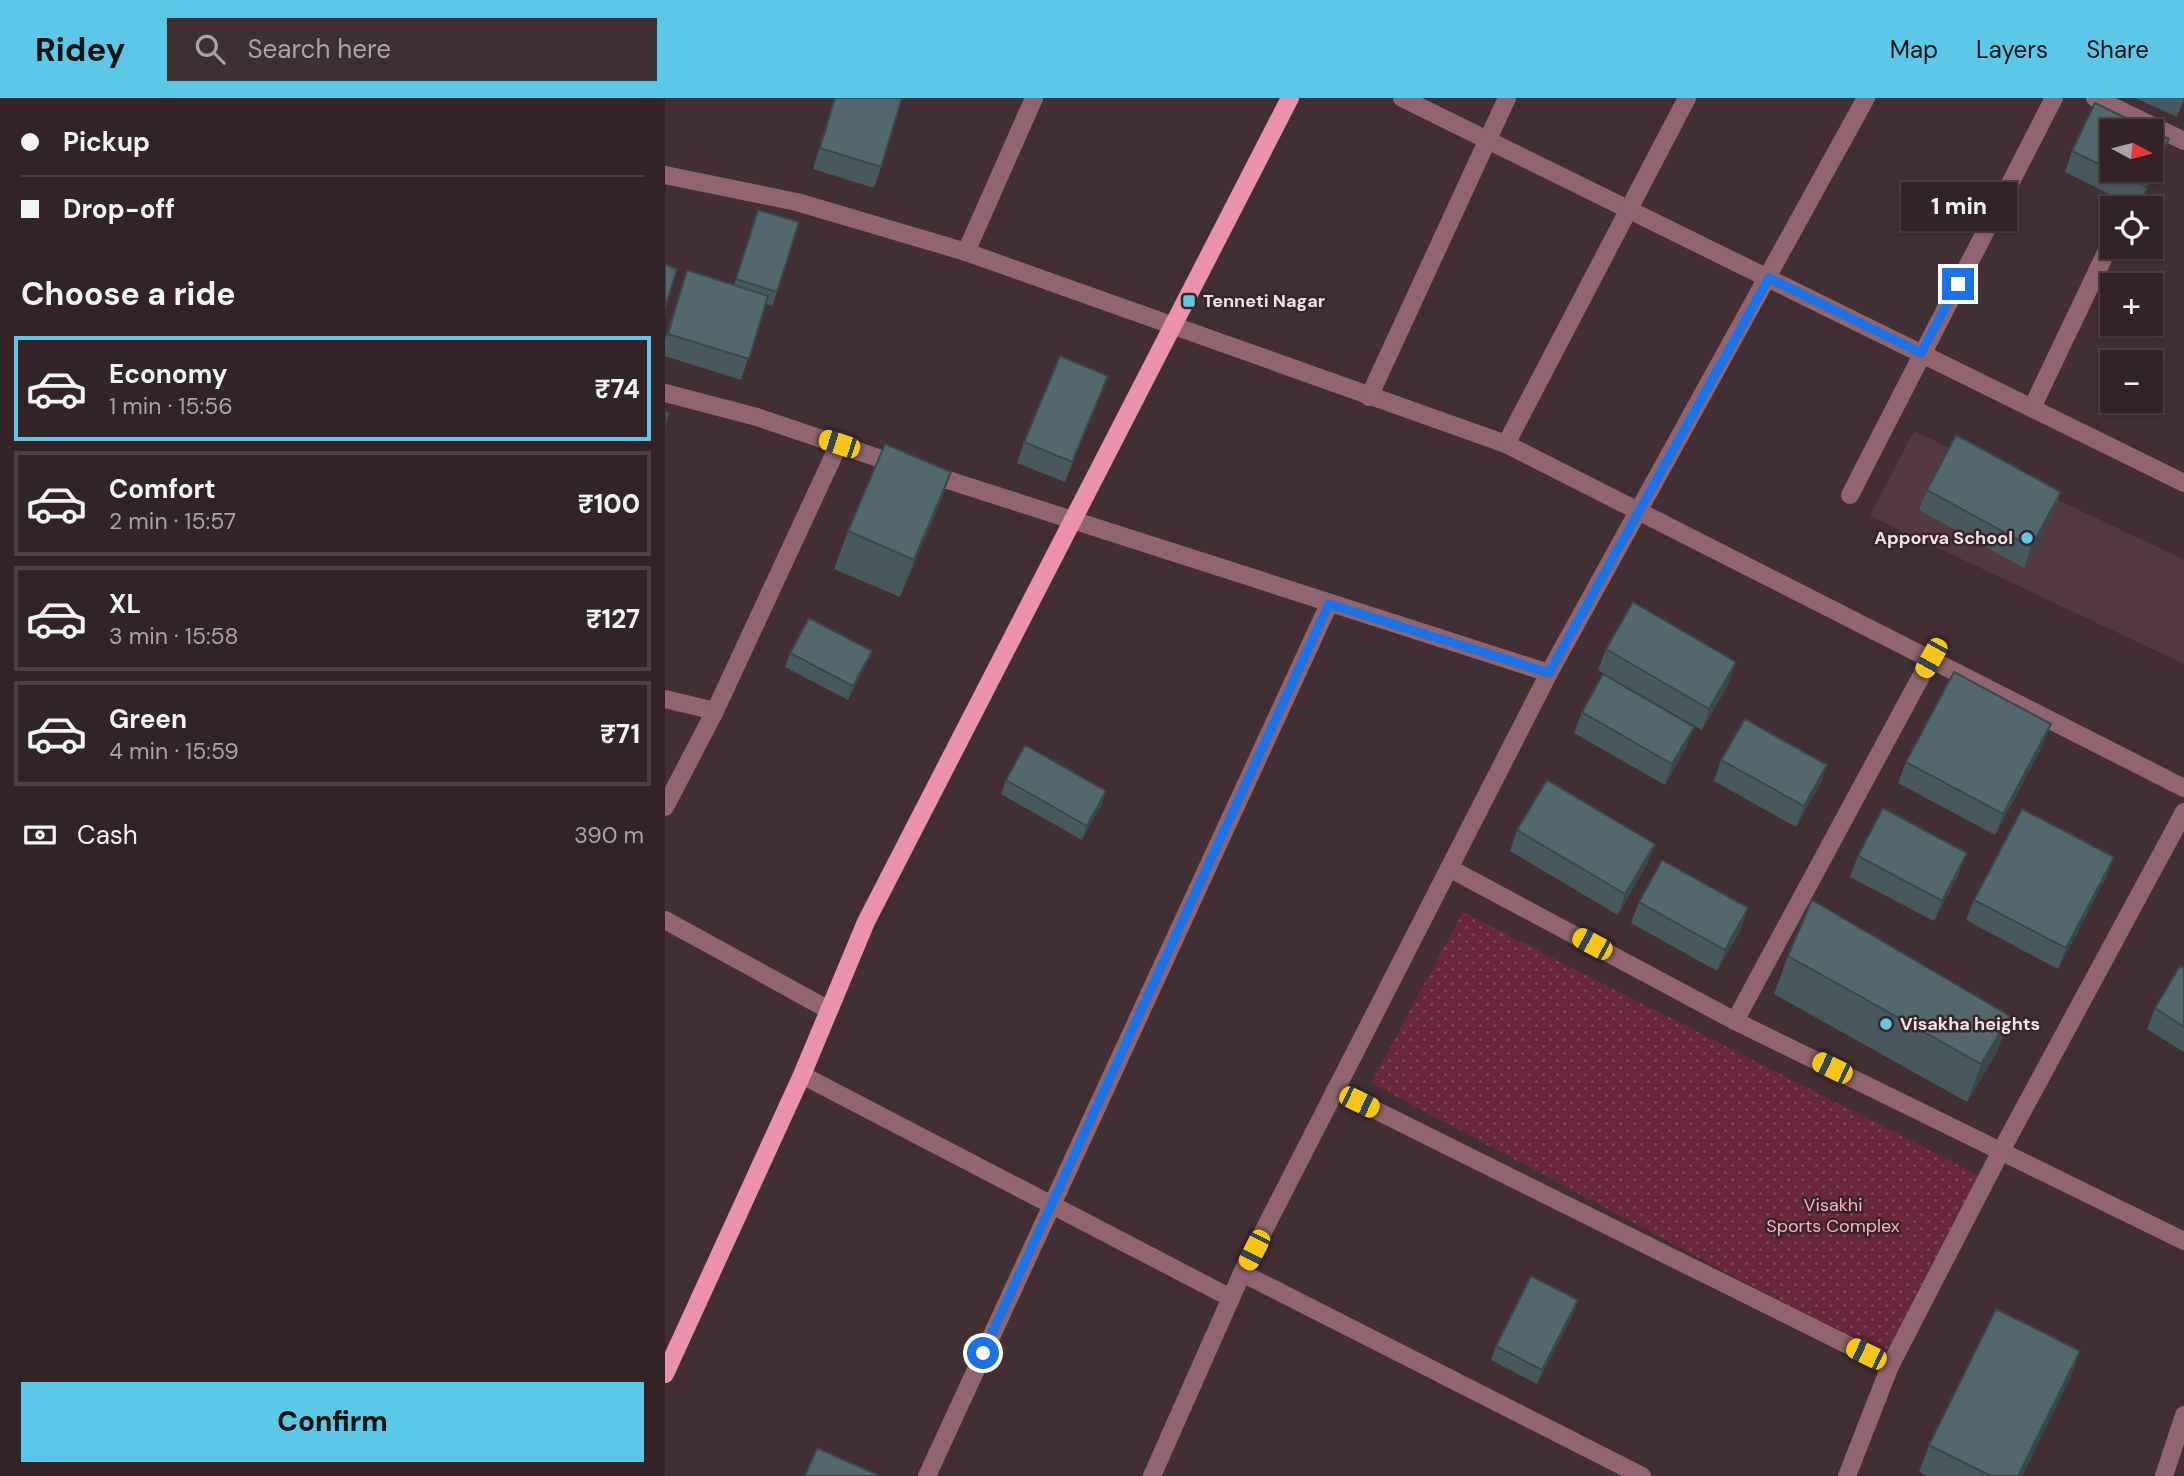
<!DOCTYPE html>
<html lang="en">
<head>
<meta charset="utf-8">
<style>
  body { margin:0; font-family:"DM Sans",sans-serif; background:#3d2f32; color:#f1f3f6; height:100vh; display:flex; flex-direction:column; font-size:26px; white-space:nowrap }
  * { box-sizing:border-box; margin:0 }
  p { font-size:23px; color:#a8a4a7 }
  .icon { flex:none; width:38px; height:38px; fill:none; stroke:currentColor; stroke-width:2; stroke-linecap:round; stroke-linejoin:round }
  .map { position:relative; flex:1; overflow:hidden }
  .side { display:flex; flex-direction:column; background:#322326; width:665px }
  .side>* { flex:none }
  .guide { display:grid; align-content:center; height:154px; padding:0 21px; background:#322326 }
  .needle { width:46px; rotate:97deg }
  .controls { position:absolute; left:1435px; top:21px; display:grid; gap:14px }
  .controls a { display:grid; place-items:center; width:63px; height:63px; border-radius:0px; background:#322326; box-shadow:0 2px 5px #0004,0 0 0 2px #4d4043; font-size:35px }
  .end { position:absolute; width:32px; height:32px; margin:-16px; border:9px solid #1a73e8; background:#fff; box-shadow:0 0 0 4px #fff }
  .from { border-radius:50% }
  .bubble { position:absolute; height:49px; border-radius:0px; background:#322326; box-shadow:0 2px 5px #0004,0 0 0 2px #4d4043; font-size:23px; font-weight:800; line-height:49px; text-align:center }
  .car { position:absolute; width:21px; height:42px; margin:-21px -10px; border-radius:9px; box-shadow:0 0 5px 2px #0007; background:linear-gradient(#f5c518 24%,#345 0 40%,#f5c518 0 76%,#345 0 86%,#f5c518 0) }
  .guide b { display:flex; align-items:center; gap:24px; height:66px; font-size:26px }
  .guide b+b { border-top:2px solid #4d4043 }
  .guide i { width:18px; height:18px; background:#f1f3f6 }
  ul { padding:0; list-style:none }
  li { display:flex; align-items:center; gap:21px; height:105px; margin:0 14px 10px; padding:0 7px; border:4px solid #4d4043; border-radius:0px }
  li div { flex:1 }
  li b { display:block; font-size:26px }
  li em { font-style:normal; font-weight:800 }
  li.current { border-color:#5ac8e6 }
  li>.icon { width:63px; height:63px; stroke-width:1.5 }
  h2 { padding:0 21px; font-size:32px; line-height:84px }
  .pay { display:flex; align-items:center; gap:18px; height:77px; padding:0 21px; font-size:26px }
  .pay p { margin-inline-start:auto }
  .cta { display:flex; gap:14px; margin-top:auto; padding:14px 21px }
  .cta a { flex:1; height:80px; border-radius:0px; background:#5ac8e6; color:#111; font-size:28px; font-weight:800; line-height:80px; text-align:center }
  header { display:flex; align-items:center; gap:42px; box-sizing:border-box; height:98px; padding:0 35px; background:#5ac8e6; color:#111 }
  header strong { font-size:33px }
  nav { display:flex; gap:38px; margin-inline-start:auto; font-size:24px }
  .search { width:490px; height:63px; background:#3d2f32; display:flex; align-items:center; gap:18px; box-sizing:border-box; padding:0 24px; border-radius:0px; color:#a8a4a7; font-size:26px }
  main { display:flex; flex:1; min-height:0 }
  .map>svg:first-child { display:block }
  .built { fill:#533940 }
  .park { fill:url(#park-dots) }
  .lines { fill:none; stroke-linecap:round; stroke-linejoin:round }
  .minor { stroke:#90656f; stroke-width:18 }
  .major { stroke:#e992a9; stroke-width:18 }
  .wall { fill:#47595f }
  .shaded-wall { fill:#39484d }
  .building { fill:#52676e; stroke:#39484d; stroke-width:2; fill-rule:evenodd }
  .route { stroke:#1a73e8; stroke-width:9 }
  .poi-dot { fill:#5ac8e6; stroke:#372529; stroke-width:2.5 }
  .labels { text-anchor:middle; stroke-width:5; stroke-linejoin:round; paint-order:stroke }
  .poi-label { font-size:18px; font-weight:bold; fill:#f0e3e6; stroke:#372529; text-anchor:start }
  .park-label { font-size:18px; fill:#ffb0c4; stroke:#372529 }
</style>
</head>
<body>
<header>
<strong>Ridey</strong>
<div class="search"><svg class="icon" aria-label="search" viewBox="0 0 24 24"><circle cx="10" cy="10" r="6"/><path d="M15 15l6 6"/></svg>Search here</div>
<nav><a>Map</a><a>Layers</a><a>Share</a></nav>
</header>
<main>
<section class="side">
<div class="guide">
<b><i class="from"></i>Pickup</b>
<b><i></i>Drop-off</b>
</div>
<h2>Choose a ride</h2>
<ul>
<li class="current"><svg class="icon" aria-label="car" viewBox="0 0 24 24"><path d="M5 17H2v-5l4-1 3-4h7l3 4 3 1v5h-3M9 17h6M6 11h13"/><circle cx="7" cy="17" r="2"/><circle cx="17" cy="17" r="2"/></svg><div><b>Economy</b><p>1 min · 15:56</p></div><em>₹74</em></li>
<li><svg class="icon" aria-label="car" viewBox="0 0 24 24"><path d="M5 17H2v-5l4-1 3-4h7l3 4 3 1v5h-3M9 17h6M6 11h13"/><circle cx="7" cy="17" r="2"/><circle cx="17" cy="17" r="2"/></svg><div><b>Comfort</b><p>2 min · 15:57</p></div><em>₹100</em></li>
<li><svg class="icon" aria-label="car" viewBox="0 0 24 24"><path d="M5 17H2v-5l4-1 3-4h7l3 4 3 1v5h-3M9 17h6M6 11h13"/><circle cx="7" cy="17" r="2"/><circle cx="17" cy="17" r="2"/></svg><div><b>XL</b><p>3 min · 15:58</p></div><em>₹127</em></li>
<li><svg class="icon" aria-label="car" viewBox="0 0 24 24"><path d="M5 17H2v-5l4-1 3-4h7l3 4 3 1v5h-3M9 17h6M6 11h13"/><circle cx="7" cy="17" r="2"/><circle cx="17" cy="17" r="2"/></svg><div><b>Green</b><p>4 min · 15:59</p></div><em>₹71</em></li>
</ul>
<div class="pay"><svg class="icon" aria-label="cash" viewBox="0 0 24 24"><path d="M3 7h18v10H3z"/><circle cx="12" cy="12" r="2"/></svg>Cash<p>390 m</p></div>
<div class="cta"><a>Confirm</a></div>
</section>
<div class="map">
<svg width="1519" height="1378" viewBox="0 0 1519 1378">
  <defs>
    <pattern id="park-dots" width="8" height="8" patternUnits="userSpaceOnUse" patternTransform="scale(1.75)"><rect width="8" height="8" fill="#68273b"/><path d="M2 2h.1M6 6h.1" fill="none" stroke="#7e4657" stroke-width="1.8" stroke-linecap="round"/></pattern>
  </defs>
  <rect width="100%" height="100%" fill="#422f33"/>
  <polygon class="built" points="1249,333 1519,462 1519,566 1205,418"/>
  <polygon class="park" points="798,814 1317,1079 1229,1264 706,985"/>
  <g class="lines">
    <g class="minor">
      <polyline points="737,0 1519,385"/>
      <polyline points="1430,0 1519,43"/>
      <polyline points="0,77 132,104 301,154 841,346 1519,690"/>
      <polyline points="301,154 369,0"/>
      <polyline points="0,295 92,319 234,367"/>
      <polyline points="704,299 842,0"/>
      <polyline points="1367,310 1447,142"/>
      <polyline points="841,346 1022,0"/>
      <polyline points="261,375 884,575 1201,0"/>
      <polyline points="1185,397 1389,0"/>
      <polyline points="0,601 50,613"/>
      <polyline points="0,709 50,613 174,346"/>
      <polyline points="784,770 1070,923 1519,1143"/>
      <polyline points="0,822 164,912"/>
      <polyline points="1070,923 1266,560"/>
      <polyline points="137,977 566,1200"/>
      <polyline points="670,992 1225,1268"/>
      <polyline points="577,1175 977,1378"/>
      <polyline points="262,1378 664,506"/>
      <polyline points="487,1378 577,1175 884,575"/>
      <polyline points="1182,1378 1225,1268 1336,1053 1519,714"/>
      <polyline points="1499,1378 1519,1317"/>
    </g>
    <polyline class="major" points="0,1276 137,977 201,824 625,0"/>
  </g>
  <g class="wall">
    <polygon points="169,0 237,0 216,69 209,90 148,71"/>
    <polygon points="1470,0 1519,0 1512,19"/>
    <polygon points="1504,41 1496,62 1473,110 1400,74 1407,53"/>
    <polygon points="93,112 112,194 107,208 101,206 76,282 0,258 0,241 22,172 69,187"/>
    <polygon points="443,278 400,384 352,365 359,344"/>
    <polygon points="286,374 272,412 235,499 169,471 183,433"/>
    <polygon points="1262,392 1388,414 1359,470 1254,412"/>
    <polygon points="941,551 1064,585 1037,632 933,572"/>
    <polygon points="207,553 201,567 183,602 120,569 125,555"/>
    <polygon points="917,614 1021,649 1000,687 909,635"/>
    <polygon points="1378,647 1330,737 1233,685 1241,664"/>
    <polygon points="1056,662 1162,667 1154,688 1131,729 1049,683"/>
    <polygon points="341,682 441,693 436,707 417,742 336,696"/>
    <polygon points="852,732 990,746 982,766 953,817 845,753"/>
    <polygon points="1193,758 1294,775 1269,823 1185,779"/>
    <polygon points="1449,759 1441,779 1393,871 1301,822 1309,802"/>
    <polygon points="974,804 1076,831 1052,873 966,825"/>
    <polygon points="1123,858 1345,918 1331,956 1302,1004 1109,896"/>
    <polygon points="1519,870 1519,954 1482,931 1490,910"/>
    <polygon points="913,1202 908,1216 872,1286 826,1262 831,1248"/>
    <polygon points="1415,1253 1405,1280 1357,1378 1262,1378 1254,1374 1264,1347"/>
  </g>
  <g class="shaded-wall">
    <polygon points="1519,0 1519,4 1512,19"/>
    <polygon points="1504,41 1496,62 1473,110 1481,89"/>
    <polygon points="443,278 435,299 400,384 407,364"/>
    <polygon points="286,374 272,412 235,499 249,462"/>
    <polygon points="1396,394 1388,414 1359,470 1366,449"/>
    <polygon points="207,553 201,567 183,602 188,588"/>
    <polygon points="1071,564 1064,585 1037,632 1044,611"/>
    <polygon points="1386,626 1378,647 1330,737 1338,716"/>
    <polygon points="1029,629 1021,649 1000,687 1007,666"/>
    <polygon points="1162,667 1154,688 1131,729 1139,708"/>
    <polygon points="441,693 436,707 417,742 422,728"/>
    <polygon points="990,746 982,766 953,817 960,796"/>
    <polygon points="1302,755 1294,775 1269,823 1277,803"/>
    <polygon points="1449,759 1441,779 1393,871 1401,850"/>
    <polygon points="1083,810 1076,831 1052,873 1060,852"/>
    <polygon points="1345,918 1331,956 1302,1004 1316,966"/>
    <polygon points="913,1202 908,1216 872,1286 877,1272"/>
    <polygon points="1415,1253 1405,1280 1357,1378 1353,1378"/>
  </g>
  <g class="building">
    <polygon points="170,0 237,0 216,69 155,50"/>
    <path d="M 1430,5 L 1504,41 L 1481,89 L 1407,53 ZM 1447,33 L 1486,33 L 1486,72 L 1447,72 Z"/>
    <polygon points="93,112 134,124 112,194 71,181"/>
    <polygon points="0,167 12,171 0,210"/>
    <polygon points="22,172 103,198 84,261 3,236"/>
    <polygon points="395,258 443,278 407,364 359,344"/>
    <polygon points="0,313 4,315 0,327"/>
    <polygon points="1291,337 1396,394 1366,449 1262,392"/>
    <polygon points="220,346 286,374 249,462 183,433"/>
    <polygon points="968,504 1071,564 1044,611 941,551"/>
    <polygon points="144,520 207,553 188,588 125,555"/>
    <polygon points="1289,574 1386,626 1338,716 1241,664"/>
    <polygon points="938,576 1029,629 1007,666 917,614"/>
    <polygon points="1080,621 1162,667 1139,708 1056,662"/>
    <polygon points="360,647 441,693 422,728 341,682"/>
    <polygon points="882,682 990,746 960,796 852,732"/>
    <polygon points="1218,710 1302,755 1277,803 1193,758"/>
    <polygon points="1357,711 1449,759 1401,850 1309,802"/>
    <polygon points="997,762 1083,810 1060,852 974,804"/>
    <polygon points="1147,802 1345,918 1316,966 1123,858"/>
    <polygon points="1515,868 1519,870 1519,929 1490,910"/>
    <polygon points="866,1178 913,1202 877,1272 831,1248"/>
    <polygon points="1331,1211 1415,1253 1353,1378 1326,1378 1264,1347"/>
    <polygon points="152,1350 215,1378 140,1378"/>
  </g>
  <g class="lines">
    <polyline class="route" points="318,1255 664,506 884,575 1104,180 1256,255 1293,186"/>
  </g>
  <g class="poi-dot">
    <rect x="517" y="196" width="14" height="14" rx="3.5"/>
    <circle cx="1362" cy="440" r="7"/>
    <circle cx="1221" cy="926" r="7"/>
  </g>
  <g class="labels">
    <g class="poi-label">
      <text x="538" y="209">Tenneti Nagar</text>
      <text x="1348" y="446" text-anchor="end">Apporva School</text>
      <text x="1235" y="932">Visakha heights</text>
    </g>
    <g class="park-label">
      <text x="1168" y="1113">Visakhi<tspan x="1168" dy="21">Sports Complex</tspan></text>
    </g>
  </g>
</svg>
<div class="controls">
<a><svg class="needle" viewBox="-14 -14 28 28"><path d="M0-13l5 13h-10z" fill="#e53935"/><path d="M0 13l5-13h-10z" fill="#a8a4a7"/></svg></a>
<a><svg class="icon" aria-label="locate" viewBox="0 0 24 24"><circle cx="12" cy="12" r="6"/><path d="M12 2v4M12 18v4M2 12h4M18 12h4"/></svg></a>
<a>+</a>
<a>−</a>
</div>
<i class="end from" style="left:318px;top:1255px"></i>
<i class="end" style="left:1293px;top:186px"></i>
<div class="bubble" style="left:1236px;top:84px;width:116px">1 min</div>
<i class="car" style="left:174px;top:346px;rotate:288deg"></i>
<i class="car" style="left:1266px;top:560px;rotate:209deg"></i>
<i class="car" style="left:927px;top:846px;rotate:298deg"></i>
<i class="car" style="left:1167px;top:970px;rotate:296deg"></i>
<i class="car" style="left:694px;top:1004px;rotate:116deg"></i>
<i class="car" style="left:589px;top:1152px;rotate:207deg"></i>
<i class="car" style="left:1201px;top:1256px;rotate:296deg"></i>
</div>
</main>
</body>
</html>
